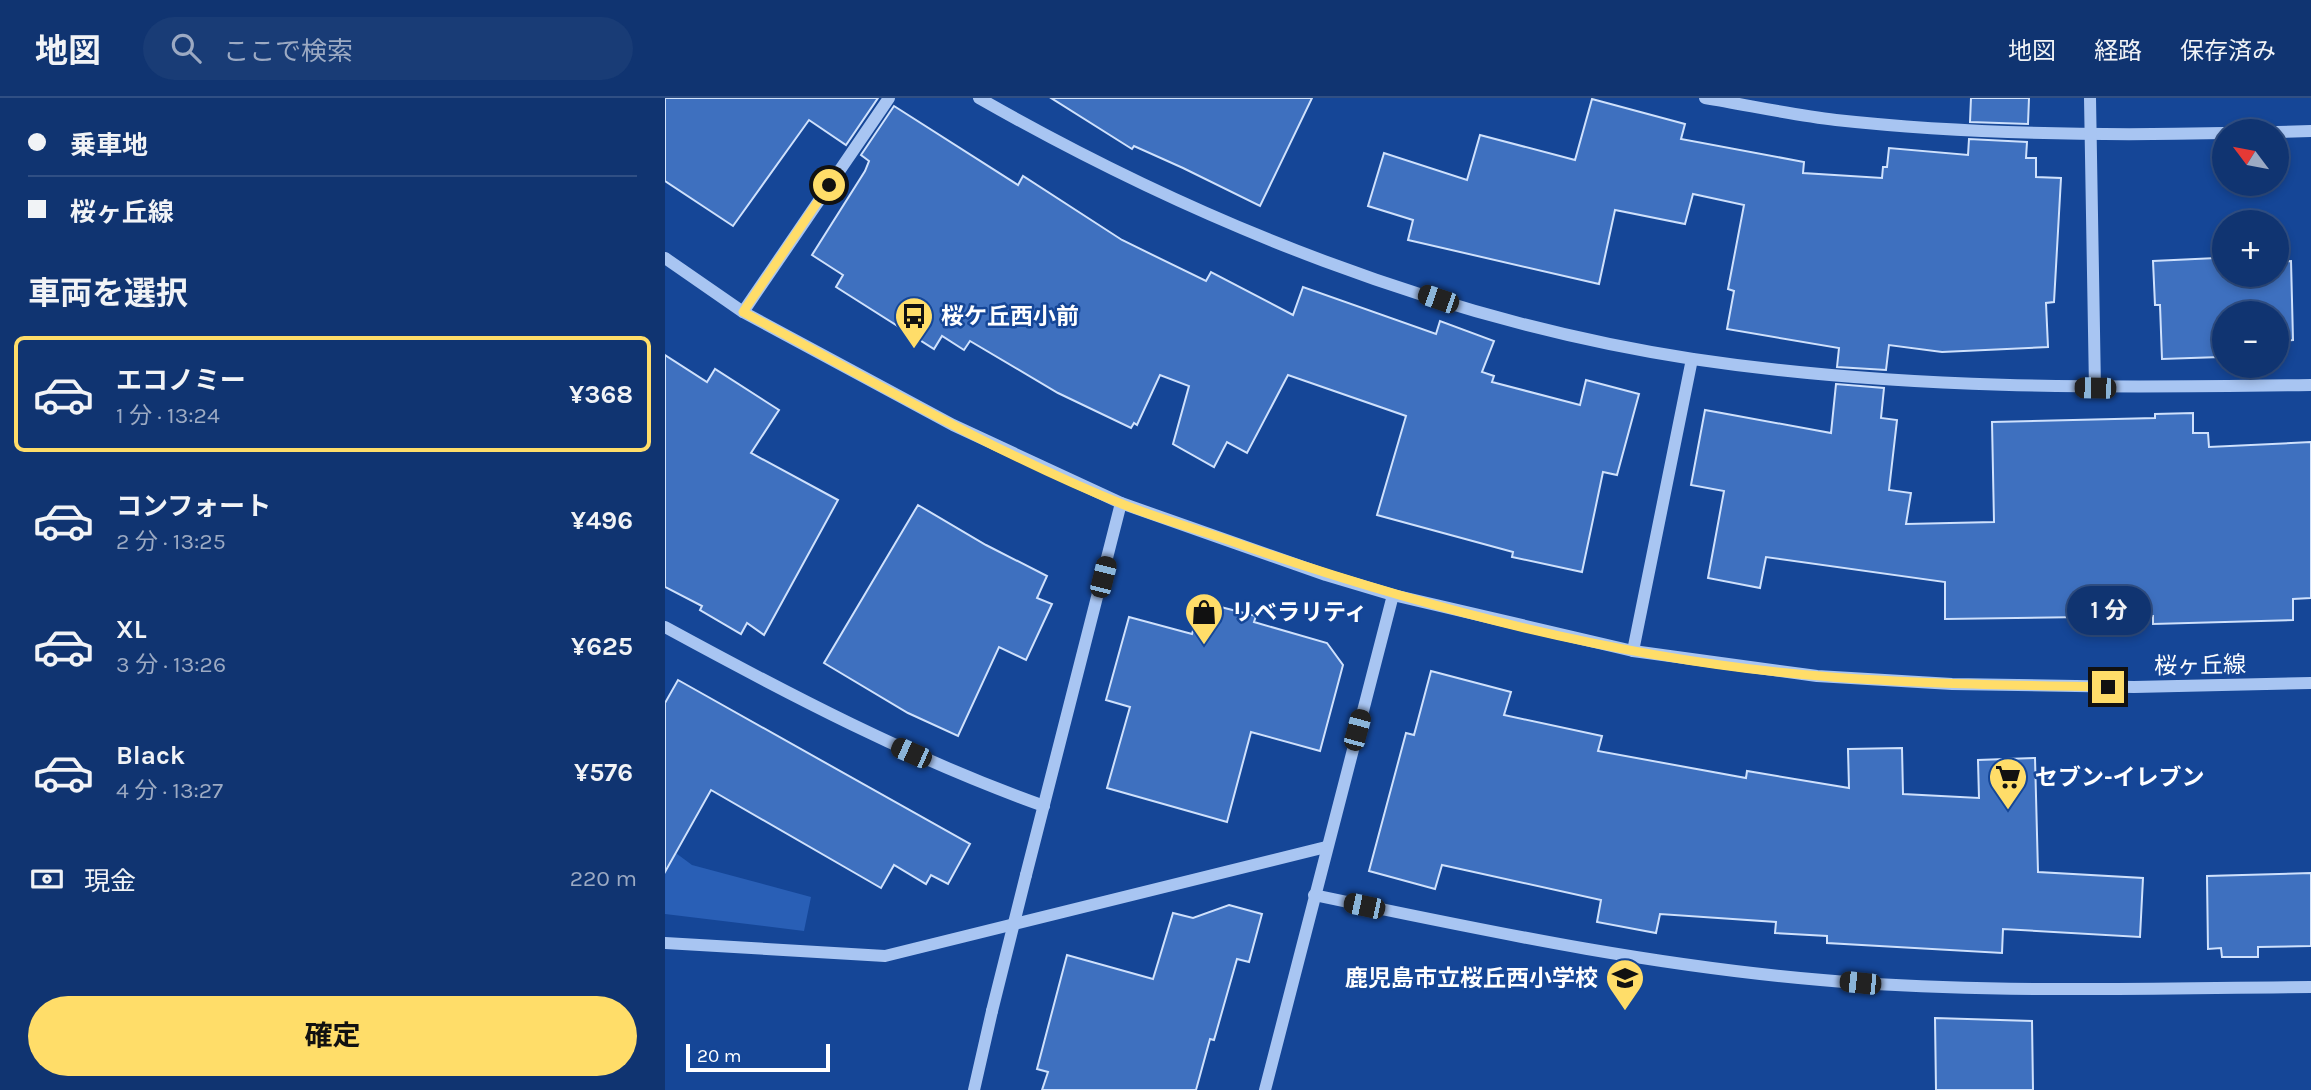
<!DOCTYPE html>
<html lang="ja">
<head>
<meta charset="utf-8">
<style>
  body { margin:0; font-family:Karla,"Noto Sans JP",sans-serif; background:#193c76; color:#f1f3f6; height:100vh; display:flex; flex-direction:column; font-size:26px; white-space:nowrap }
  * { box-sizing:border-box; margin:0 }
  p { font-size:23px; color:#9caac3 }
  .icon { flex:none; width:38px; height:38px; fill:none; stroke:currentColor; stroke-width:2; stroke-linecap:round; stroke-linejoin:round }
  .map { position:relative; flex:1; overflow:hidden }
  .drawer { display:flex; flex-direction:column; background:#103471; width:665px }
  .drawer>* { flex:none }
  .top-card { display:grid; align-content:center; height:154px; padding:0 28px; background:#103471 }
  .needle { width:46px; rotate:302deg }
  .tools { position:absolute; left:1547px; top:21px; display:grid; gap:14px }
  .tools a { display:grid; place-items:center; width:77px; height:77px; border-radius:50%; background:#103471; box-shadow:0 4px 10px #0003,0 0 0 2px #304f84; font-size:35px }
  .scale { position:absolute; left:21px; bottom:18px; width:144px; box-sizing:border-box; padding-left:7px; border:4px solid #fff; border-top:0; font-size:19px; line-height:24px; white-space:nowrap; color:#fff; -webkit-text-stroke:5px #154697; paint-order:stroke }
  .end { position:absolute; width:32px; height:32px; margin:-16px; border:9px solid #ffdd69; background:#111; box-shadow:0 0 0 4px #111 }
  .from { border-radius:50% }
  .bubble { position:absolute; height:49px; border-radius:24px; background:#103471; box-shadow:0 4px 10px #0003,0 0 0 2px #304f84; font-size:23px; font-weight:700; line-height:49px; text-align:center }
  .car { position:absolute; width:21px; height:42px; margin:-21px -10px; border-radius:9px; box-shadow:0 0 5px 2px #0007; background:linear-gradient(#222 24%,#8ab4d8 0 40%,#222 0 76%,#8ab4d8 0 86%,#222 0) }
  .top-card b { display:flex; align-items:center; gap:24px; height:66px; font-size:26px }
  .top-card b+b { border-top:2px solid #304f84 }
  .top-card i { width:18px; height:18px; background:#f1f3f6 }
  ul { padding:0; list-style:none }
  li { display:flex; align-items:center; gap:21px; height:116px; margin:0 14px 10px; padding:0 14px; border:4px solid transparent; border-radius:10px }
  li div { flex:1 }
  li b { display:block; font-size:26px }
  li em { font-style:normal; font-weight:700 }
  li.current { border-color:#ffdd69 }
  li>.icon { width:63px; height:63px; stroke-width:1.5 }
  h2 { padding:0 28px; font-size:32px; line-height:84px }
  .pay { display:flex; align-items:center; gap:18px; height:77px; padding:0 28px; font-size:26px }
  .pay p { margin-inline-start:auto }
  .primary-button { display:flex; gap:14px; margin-top:auto; padding:14px 28px }
  .primary-button a { flex:1; height:80px; border-radius:42px; background:#ffdd69; color:#111; font-size:28px; font-weight:700; line-height:80px; text-align:center }
  header { display:flex; align-items:center; gap:42px; box-sizing:border-box; height:98px; padding:0 35px; background:#103471; border-bottom:2px solid #304f84 }
  header strong { font-size:33px }
  nav { display:flex; gap:38px; margin-inline-start:auto; font-size:24px }
  .search { width:490px; height:63px; background:#193c76; display:flex; align-items:center; gap:18px; box-sizing:border-box; padding:0 24px; border-radius:38px; color:#9caac3; font-size:26px }
  main { display:flex; flex:1; min-height:0 }
  .map>svg:first-child { display:block }
  .green { fill:#295fb6 }
  .building { fill:#3e70bf; stroke:#cfe1fc; stroke-width:2 }
  .lines { fill:none; stroke-linecap:round; stroke-linejoin:round }
  .minor { stroke:#a8c5f2; stroke-width:12 }
  .minor-bridge { stroke:#a8c5f2; stroke-width:12 }
  .route { stroke:#ffdd69; stroke-width:9 }
  .labels { text-anchor:middle; stroke-width:5; stroke-linejoin:round; paint-order:stroke }
  .poi-label { font-size:23px; font-weight:bold; fill:#fff; stroke:#154697; text-anchor:start }
  .street-label { font-size:23px; fill:#fff; stroke:#154697 }
</style>
</head>
<body>
<header>
<strong>地図</strong>
<div class="search"><svg class="icon" aria-label="search" viewBox="0 0 24 24"><circle cx="10" cy="10" r="6"/><path d="M15 15l6 6"/></svg>ここで検索</div>
<nav><a>地図</a><a>経路</a><a>保存済み</a></nav>
</header>
<main>
<section class="drawer">
<div class="top-card">
<b><i class="from"></i>乗車地</b>
<b><i></i>桜ヶ丘線</b>
</div>
<h2>車両を選択</h2>
<ul>
<li class="current"><svg class="icon" aria-label="car" viewBox="0 0 24 24"><path d="M5 17H2v-5l4-1 3-4h7l3 4 3 1v5h-3M9 17h6M6 11h13"/><circle cx="7" cy="17" r="2"/><circle cx="17" cy="17" r="2"/></svg><div><b>エコノミー</b><p>1 分 · 13:24</p></div><em>¥368</em></li>
<li><svg class="icon" aria-label="car" viewBox="0 0 24 24"><path d="M5 17H2v-5l4-1 3-4h7l3 4 3 1v5h-3M9 17h6M6 11h13"/><circle cx="7" cy="17" r="2"/><circle cx="17" cy="17" r="2"/></svg><div><b>コンフォート</b><p>2 分 · 13:25</p></div><em>¥496</em></li>
<li><svg class="icon" aria-label="car" viewBox="0 0 24 24"><path d="M5 17H2v-5l4-1 3-4h7l3 4 3 1v5h-3M9 17h6M6 11h13"/><circle cx="7" cy="17" r="2"/><circle cx="17" cy="17" r="2"/></svg><div><b>XL</b><p>3 分 · 13:26</p></div><em>¥625</em></li>
<li><svg class="icon" aria-label="car" viewBox="0 0 24 24"><path d="M5 17H2v-5l4-1 3-4h7l3 4 3 1v5h-3M9 17h6M6 11h13"/><circle cx="7" cy="17" r="2"/><circle cx="17" cy="17" r="2"/></svg><div><b>Black</b><p>4 分 · 13:27</p></div><em>¥576</em></li>
</ul>
<div class="pay"><svg class="icon" aria-label="cash" viewBox="0 0 24 24"><path d="M3 7h18v10H3z"/><circle cx="12" cy="12" r="2"/></svg>現金<p>220 m</p></div>
<div class="primary-button"><a>確定</a></div>
</section>
<div class="map">
<svg width="1646" height="992" viewBox="0 0 1646 992">
  <rect width="100%" height="100%" fill="#154697"/>
  <polygon class="green" points="0,747 27,767 146,799 139,833 0,816"/>
  <g class="building">
    <polygon points="0,0 213,0 181,47 144,22 68,128 0,83"/>
    <polygon points="386,0 647,0 595,108 518,70 469,48 467,51"/>
    <polygon points="1306,0 1364,0 1363,26 1305,24"/>
    <polygon points="927,1 1020,26 1016,41 1139,64 1138,75 1217,80 1218,69 1222,69 1224,50 1303,57 1304,41 1362,44 1361,60 1371,60 1371,79 1396,80 1389,204 1381,205 1383,249 1277,254 1224,247 1221,272 1172,269 1174,250 1062,231 1069,193 1063,191 1079,107 1028,96 1020,126 950,112 934,186 743,142 748,122 703,108 719,55 802,82 815,37 910,62"/>
    <polygon points="229,8 353,87 358,78 457,142 541,183 546,174 628,217 638,189 771,236 775,223 829,243 817,274 829,278 827,284 915,307 921,282 974,296 952,377 938,374 917,474 847,459 848,454 712,417 741,318 623,277 582,355 562,344 549,369 508,346 524,288 495,277 472,327 469,325 466,330 393,295 305,243 299,252 277,238 269,251 171,189 178,177 147,157 200,73 204,63 196,57"/>
    <polygon points="1551,160 1551,166 1559,166 1559,177 1612,177 1612,164 1626,163 1628,242 1612,243 1612,215 1559,215 1559,245 1555,245 1555,259 1497,261 1495,207 1490,207 1488,163"/>
    <polygon points="0,257 42,284 50,271 114,312 86,355 173,402 99,537 82,525 76,536 35,512 37,508 0,489"/>
    <polygon points="1171,286 1219,290 1216,320 1232,322 1224,392 1246,395 1241,426 1329,424 1327,324 1490,320 1490,316 1528,315 1528,335 1543,335 1544,349 1646,344 1646,500 1628,501 1628,522 1488,526 1488,518 1280,521 1280,484 1101,459 1095,490 1043,480 1059,393 1026,387 1040,312 1166,335"/>
    <polygon points="253,407 321,447 382,478 372,500 387,506 361,562 334,549 293,638 243,615 159,565"/>
    <polygon points="536,504 591,518 589,524 662,545 678,567 655,653 586,634 562,724 442,690 465,609 441,602 464,519 527,536"/>
    <polygon points="766,573 846,594 839,617 937,638 933,653 1081,680 1082,673 1184,690 1183,651 1237,650 1238,696 1314,700 1313,662 1370,660 1373,774 1478,780 1475,839 1338,831 1337,855 1162,845 1162,838 1110,835 1111,824 995,816 991,835 932,824 936,802 777,767 770,791 704,773 741,635 749,637"/>
    <polygon points="13,582 305,746 283,786 266,777 261,786 229,767 216,790 46,692 0,774 0,605"/>
    <polygon points="1646,775 1646,848 1593,849 1593,859 1557,859 1556,850 1543,851 1542,778"/>
    <polygon points="564,807 597,816 584,864 572,861 549,942 545,941 531,992 377,992 383,974 372,971 402,857 488,881 508,815 528,820"/>
    <polygon points="1270,920 1367,923 1368,992 1271,992"/>
  </g>
  <g class="lines">
    <g class="minor">
      <path d="M 314,0 C 533,125 778,223 1028,261 C 1236,292 1437,290 1646,287"/>
      <path d="M 1040,0 C 1083,7 1127,17 1171,22 C 1300,36 1430,38 1559,35"/>
      <polyline points="1425,0 1430,291"/>
      <polyline points="1612,34 1646,33"/>
      <polyline points="0,160 78,214 288,327 456,405 661,477 728,497 968,553 1152,578 1287,586 1469,589 1646,585"/>
      <polyline points="78,214 224,0"/>
      <path d="M 0,529 C 123,596 247,661 379,708"/>
      <polyline points="968,553 1027,261"/>
      <polyline points="361,777 456,405"/>
      <path d="M 649,797 C 830,835 1011,873 1196,885 C 1346,895 1496,890 1646,889"/>
      <polyline points="0,845 220,858 661,749"/>
      <polyline points="309,992 327,913"/>
      <polyline points="600,992 728,497"/>
    </g>
    <polyline class="minor-bridge" points="327,913 361,777"/>
  </g>
  <g class="lines">
    <path class="route" d="M 164,87 L 78,214 C 202,280 326,353 457,406 C 497,422 539,433 580,448 C 765,512 959,562 1155,578 C 1250,586 1347,587 1443,589"/>
  </g>
  <defs>
    <symbol id="bus-pin" viewBox="-11 -11 22 30"><path d="M0 17L-7.5 6A9.5 9.5 0 1 1 7.5 6Z" fill="#ffdd69" stroke="#154697"/><path d="M-5-6H5V4H4V6H2V4H-2V6H-4V4H-5ZM-3.5-4V0h7V-4ZM-3.5 1.2v1.5H-2V1.2ZM2 1.2v1.5H3.5V1.2Z" fill="#111"/></symbol>
    <symbol id="shop-pin" viewBox="-11 -11 22 30"><path d="M0 17L-7.5 6A9.5 9.5 0 1 1 7.5 6Z" fill="#ffdd69" stroke="#154697"/><path d="M-5-2.5h2.3a2.7 3.5 0 0 1 5.4 0H5L5.5 6h-11ZM-1.5-2.5h3a1.5 2.3 0 0 0-3 0Z" fill="#111"/></symbol>
    <symbol id="supermarket-pin" viewBox="-11 -11 22 30"><path d="M0 17L-7.5 6A9.5 9.5 0 1 1 7.5 6Z" fill="#ffdd69" stroke="#154697"/><path d="M-6-5.5h2.5l.6 2H6L4.5 2H-2.5L-4.4-4H-6ZM-1.5 3.2a1.3 1.3 0 1 0 .1 0ZM3 3.2a1.3 1.3 0 1 0 .1 0Z" fill="#111"/></symbol>
    <symbol id="school-pin" viewBox="-11 -11 22 30"><path d="M0 17L-7.5 6A9.5 9.5 0 1 1 7.5 6Z" fill="#ffdd69" stroke="#154697"/><path d="M0-5L7-2L0 1L-7-2ZM-4 1L0 2.5L4 1V4Q0 6-4 4Z" fill="#111"/></symbol>
  </defs>
  <g fill-rule="evenodd">
    <use href="#bus-pin" x="227" y="196" width="44" height="60"/>
    <use href="#shop-pin" x="517" y="492" width="44" height="60"/>
    <use href="#supermarket-pin" x="1321" y="657" width="44" height="60"/>
    <use href="#school-pin" x="938" y="858" width="44" height="60"/>
  </g>
  <g class="labels">
    <g class="poi-label">
      <text x="276" y="226">桜ケ丘西小前</text>
      <text x="566" y="522">リベラリティ</text>
      <text x="1370" y="687">セブン-イレブン</text>
      <text x="933" y="888" text-anchor="end">鹿児島市立桜丘西小学校</text>
    </g>
    <g class="street-label">
      <text transform="translate(1535 567) rotate(-1)" y="8">桜ヶ丘線</text>
    </g>
  </g>
</svg>
<div class="tools">
<a><svg class="needle" viewBox="-14 -14 28 28"><path d="M0-13l5 13h-10z" fill="#e53935"/><path d="M0 13l5-13h-10z" fill="#9caac3"/></svg></a>
<a>+</a>
<a>−</a>
</div>
<div class="scale">20 m</div>
<i class="end from" style="left:164px;top:87px"></i>
<i class="end" style="left:1443px;top:589px"></i>
<div class="bubble" style="left:1402px;top:488px;width:84px">1 分</div>
<i class="car" style="left:773px;top:201px;rotate:289deg"></i>
<i class="car" style="left:1430px;top:290px;rotate:271deg"></i>
<i class="car" style="left:438px;top:479px;rotate:14deg"></i>
<i class="car" style="left:692px;top:632px;rotate:15deg"></i>
<i class="car" style="left:246px;top:655px;rotate:294deg"></i>
<i class="car" style="left:699px;top:808px;rotate:282deg"></i>
<i class="car" style="left:1195px;top:885px;rotate:276deg"></i>
</div>
</main>
</body>
</html>
